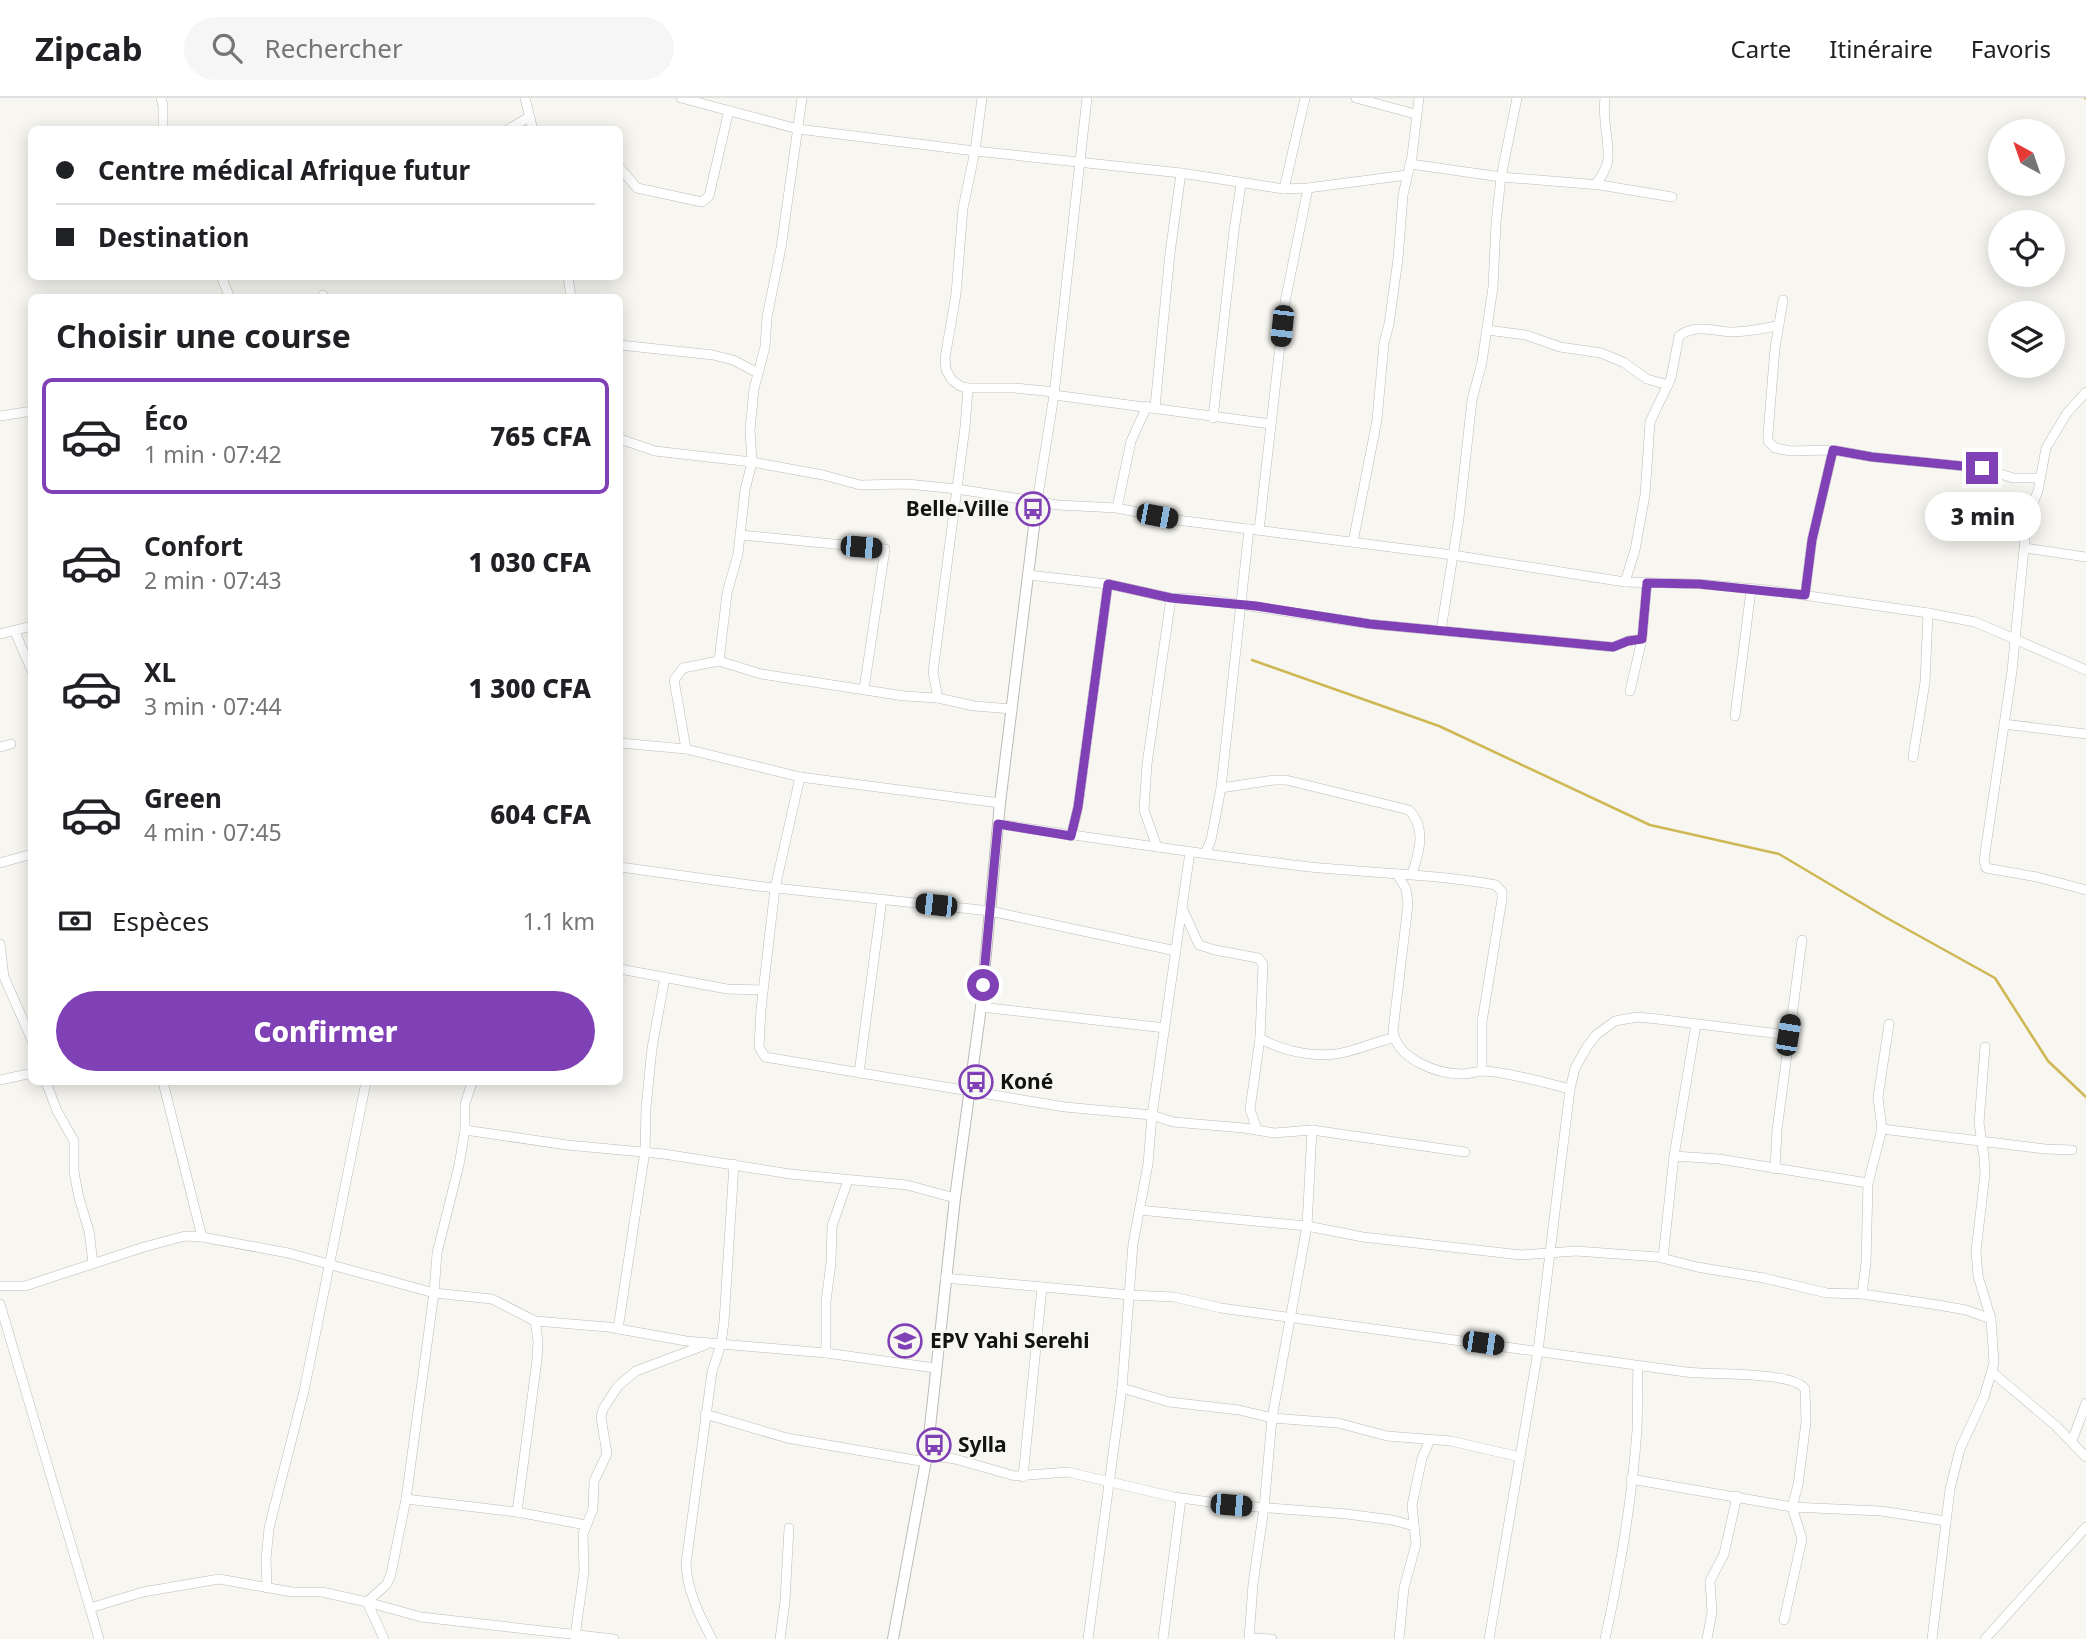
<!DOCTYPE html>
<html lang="fr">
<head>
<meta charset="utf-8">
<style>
  body { margin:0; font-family:"Noto Sans",sans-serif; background:#f6f6f6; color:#202124; height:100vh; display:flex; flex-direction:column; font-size:26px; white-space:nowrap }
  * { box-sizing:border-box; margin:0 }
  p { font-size:23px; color:#757577 }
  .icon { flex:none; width:38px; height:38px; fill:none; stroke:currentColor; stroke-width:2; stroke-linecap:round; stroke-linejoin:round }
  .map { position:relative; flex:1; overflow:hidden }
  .details { position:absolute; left:28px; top:196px; width:595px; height:791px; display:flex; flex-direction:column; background:#fff; border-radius:10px; box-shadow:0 4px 18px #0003 }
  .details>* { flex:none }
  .hud { position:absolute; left:28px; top:28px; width:595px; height:154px; border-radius:10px; box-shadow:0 4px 18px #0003; display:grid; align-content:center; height:154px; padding:0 28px; background:#fff }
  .needle { width:46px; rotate:320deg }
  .tools { position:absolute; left:1988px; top:21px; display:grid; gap:14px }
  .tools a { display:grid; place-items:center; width:77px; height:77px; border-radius:50%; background:#fff; box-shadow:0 4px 18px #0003; font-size:35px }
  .end { position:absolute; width:32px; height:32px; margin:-16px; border:9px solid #8041b6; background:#fff; box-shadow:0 0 0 4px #fff }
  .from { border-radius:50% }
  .bubble { position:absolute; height:49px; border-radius:24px; background:#fff; box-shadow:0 4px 18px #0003; font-size:23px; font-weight:800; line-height:49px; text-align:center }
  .car { position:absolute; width:21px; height:42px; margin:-21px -10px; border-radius:9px; box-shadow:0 0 5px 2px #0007; background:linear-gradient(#222 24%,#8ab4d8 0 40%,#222 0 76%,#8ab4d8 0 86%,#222 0) }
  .hud b { display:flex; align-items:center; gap:24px; height:66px; font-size:26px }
  .hud b+b { border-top:2px solid #e0e0e0 }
  .hud i { width:18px; height:18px; background:#202124 }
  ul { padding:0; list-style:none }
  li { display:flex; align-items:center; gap:21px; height:116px; margin:0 14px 10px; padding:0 14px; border:4px solid transparent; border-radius:10px }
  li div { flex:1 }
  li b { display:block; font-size:26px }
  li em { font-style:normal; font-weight:800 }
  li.selected { border-color:#8041b6 }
  li>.icon { width:63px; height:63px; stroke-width:1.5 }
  h2 { padding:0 28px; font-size:32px; line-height:84px }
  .pay { display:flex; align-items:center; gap:18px; height:77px; padding:0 28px; font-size:26px }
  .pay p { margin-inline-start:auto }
  .button { display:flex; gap:14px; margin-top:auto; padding:14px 28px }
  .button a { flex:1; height:80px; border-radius:42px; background:#8041b6; color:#fff; font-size:28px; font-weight:800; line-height:80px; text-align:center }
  header { display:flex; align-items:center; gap:42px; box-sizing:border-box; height:98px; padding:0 35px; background:#fff; border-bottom:2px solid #e0e0e0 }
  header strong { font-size:33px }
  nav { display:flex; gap:38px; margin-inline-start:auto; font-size:24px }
  .search { width:490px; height:63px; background:#f6f6f6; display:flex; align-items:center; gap:18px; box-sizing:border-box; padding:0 24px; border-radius:38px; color:#757577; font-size:26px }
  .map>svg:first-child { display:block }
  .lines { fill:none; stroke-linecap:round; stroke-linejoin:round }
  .stream { stroke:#cfb753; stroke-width:2.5 }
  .minor-casing { stroke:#bcbbb7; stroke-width:10 }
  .tertiary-casing { stroke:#bcbbb7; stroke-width:12 }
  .minor { stroke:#fff; stroke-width:9 }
  .tertiary { stroke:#fff; stroke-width:10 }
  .route { stroke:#8041b6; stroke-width:9 }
  .labels { text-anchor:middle; stroke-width:5; stroke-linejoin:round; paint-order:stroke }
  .poi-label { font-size:21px; font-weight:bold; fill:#131311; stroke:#f7f6f1; text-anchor:start }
</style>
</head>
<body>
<header>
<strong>Zipcab</strong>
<div class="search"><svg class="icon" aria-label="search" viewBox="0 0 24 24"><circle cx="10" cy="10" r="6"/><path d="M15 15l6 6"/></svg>Rechercher</div>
<nav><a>Carte</a><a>Itinéraire</a><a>Favoris</a></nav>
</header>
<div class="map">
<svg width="2086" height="1541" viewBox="0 0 2086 1541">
  <rect width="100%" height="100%" fill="#f7f6f1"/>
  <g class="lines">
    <g class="stream">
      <polyline points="2085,0 2086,0"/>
      <polyline points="1252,562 1439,628 1650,727 1779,756 1885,819 1995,880 2048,963 2086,999"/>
    </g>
    <defs>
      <g id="minor">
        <polyline points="161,0 163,8 163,32"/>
        <polyline points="525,0 533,32"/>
        <polyline points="681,0 798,31 975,53 1181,75 1284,91 1308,90 1407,77"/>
        <polyline points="982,0 975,53 963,110 956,196 945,260 946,272 952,282 960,288 968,290 1015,290 1054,294"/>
        <polyline points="1356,0 1415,16"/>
        <polyline points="507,32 529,19"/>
        <polyline points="1410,66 1501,79 1600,87 1672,99"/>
        <polyline points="620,70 637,90 702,104 709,98 729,12"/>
        <path d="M 1596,86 C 1601,79 1607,71 1608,61 C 1609,41 1602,21 1605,0"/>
        <polyline points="1284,91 1305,0"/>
        <polyline points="221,178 230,200"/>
        <polyline points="568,178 571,200"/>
        <polyline points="323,200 323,197"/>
        <polyline points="1783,202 1775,250 1768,336 1768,343 1775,350 1791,353 1833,352 1872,359 1982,370 2013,380 2038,380"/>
        <polyline points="1487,232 1526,237 1560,249 1601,255 1623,264 1647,281 1668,287"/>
        <polyline points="620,247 713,257 733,262 758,275"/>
        <polyline points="2086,294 2067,315 2046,350 2038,393 2027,420 2012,573 1984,762 1986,770 2037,779 2086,792"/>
        <polyline points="1054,297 1271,326"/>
        <polyline points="1155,309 1170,155 1181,75"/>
        <polyline points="0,318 32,313"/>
        <polyline points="1213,320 1234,133 1241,86"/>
        <polyline points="620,341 655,353 752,364 823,377 860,387 907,386 957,391 1058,407 1117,410 1177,422 1453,457 1625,484 1699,486 1768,492 1928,515 1975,524 2086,572"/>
        <polyline points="1037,404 1054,297 1087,0"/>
        <polyline points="1117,410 1131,343 1147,308"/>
        <polyline points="1259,432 1285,204 1308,90"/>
        <polyline points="741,437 885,451 864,591"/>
        <polyline points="1353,444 1377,322 1384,245 1389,226 1398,161 1403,97 1412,58 1419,0"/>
        <polyline points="2025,450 2086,459"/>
        <polyline points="1028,477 1108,486 1171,500 1202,501 1370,526 1613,549 1627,543 1642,541"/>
        <path d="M 1625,484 L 1635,452 L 1645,397 L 1650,324 L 1671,280 L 1679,238 C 1697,225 1714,234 1734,234 C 1749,233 1764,231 1779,227"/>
        <polyline points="1805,497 1812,442 1833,352"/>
        <polyline points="1441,532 1459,420 1472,302 1482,264 1493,189 1496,125 1501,79 1517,0"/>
        <polyline points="15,534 32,573"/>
        <polyline points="0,536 32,528"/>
        <polyline points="719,563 727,495 738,456 745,392 752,364 750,332 754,291 765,249 767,219 781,150 802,0"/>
        <polyline points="1630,593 1642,541 1647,485"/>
        <polyline points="938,600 933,574 965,329 968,290"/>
        <polyline points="1735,618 1751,492"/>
        <polyline points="2004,626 2086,636"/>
        <polyline points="620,645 686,651 800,679 1000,705"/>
        <polyline points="0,649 11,646"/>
        <polyline points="686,651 674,582 683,570 719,563 761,576 904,598 938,600 974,608 1012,611"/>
        <polyline points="1913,659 1925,584 1928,515"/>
        <polyline points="800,679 775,790 761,911 759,949 765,959 1065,1009 1152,1017 1173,1024 1244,1030 1274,1035 1312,1032 1307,1128 1272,1320 1264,1410 1253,1486 1249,1541"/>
        <path d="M 1221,690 L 1274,682 L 1286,682 L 1409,712 C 1427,730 1419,755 1412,776"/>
        <path d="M 998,726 C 1102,741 1206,757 1310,769 C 1372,775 1434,776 1496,787 L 1502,794 L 1502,801 L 1482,924 L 1482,973"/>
        <polyline points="1071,738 1078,709 1108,486"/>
        <polyline points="1157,749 1144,712 1147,666 1171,500"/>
        <polyline points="1205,756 1211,742 1221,690 1249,431"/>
        <polyline points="0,765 32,756"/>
        <polyline points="620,769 757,788 990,813 1176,853"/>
        <path d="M 1397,776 L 1406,791 L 1408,806 L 1393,933 C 1397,961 1437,976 1462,976 C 1469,976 1477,973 1484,973 C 1512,975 1542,984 1570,991"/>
        <polyline points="1183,812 1199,847 1215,852 1258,860 1263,866 1260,940 1250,1011 1257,1032"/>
        <polyline points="0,846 4,879 32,942"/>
        <polyline points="620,871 727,891 763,892"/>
        <polyline points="981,909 1165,930"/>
        <path d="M 1260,940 C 1283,954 1320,961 1346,954 C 1362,950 1378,943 1394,940"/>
        <polyline points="859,975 882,801"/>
        <polyline points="0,982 32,975"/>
        <polyline points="46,984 57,1013 74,1043 74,1074 79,1100 89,1133 93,1165"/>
        <polyline points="163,984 202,1139"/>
        <polyline points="1882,1031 2045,1051 2072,1052"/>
        <polyline points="465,1032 567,1047 664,1056 790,1076 907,1087 955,1100"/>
        <polyline points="1312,1032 1465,1054"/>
        <polyline points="1674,1058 1719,1061 1868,1085"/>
        <polyline points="1775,1071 1777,1032 1802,842"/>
        <polyline points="1139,1112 1307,1128 1363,1139 1521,1157 1576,1153 1658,1159 1697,1169 1764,1180 1827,1195 1862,1196 1938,1207 1966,1212 1991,1221"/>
        <polyline points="1663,1160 1674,1058 1696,926"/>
        <path d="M 945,1180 L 1130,1197 L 1174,1199 L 1221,1210 C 1377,1230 1531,1253 1686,1274 C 1710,1277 1793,1273 1805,1291 L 1806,1324 L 1798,1387 L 1792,1409 L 1802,1441 L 1784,1522"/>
        <polyline points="0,1188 25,1188 144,1149 185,1138 202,1139 288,1155 434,1195 492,1201 535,1223 608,1229 686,1243 826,1255 935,1270"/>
        <polyline points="1862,1196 1866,1165 1868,1085 1882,1031 1878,999 1889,926"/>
        <polyline points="0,1206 99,1541"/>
        <polyline points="618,1231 645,1053 646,1010 652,950 665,879"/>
        <polyline points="826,1255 826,1203 831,1165 832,1128 848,1082"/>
        <polyline points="1992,1274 2056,1328 2086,1359"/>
        <polyline points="1122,1290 1169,1304 1239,1312 1272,1320 1338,1325 1387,1338 1451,1343 1520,1359"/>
        <polyline points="705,1316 787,1340 926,1364"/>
        <polyline points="2072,1343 2086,1305"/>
        <polyline points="927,1357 955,1361 1015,1378 1068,1374 1174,1399 1231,1407 1347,1416 1392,1422 1414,1428"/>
        <polyline points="1023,1379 1042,1189"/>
        <polyline points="1631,1381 1792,1409 1881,1413 1946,1423"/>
        <polyline points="406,1401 517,1414 586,1427"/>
        <polyline points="517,1414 537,1262 538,1243 535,1223"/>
        <polyline points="267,1490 266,1461 269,1430 304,1293 366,984"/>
        <polyline points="90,1510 143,1494 219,1481 292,1494 322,1494 367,1504 421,1519 614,1541"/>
        <polyline points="575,1538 584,1474 583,1436 593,1411 594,1383 607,1356 601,1319 603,1311 618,1288 636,1273 705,1247"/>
        <polyline points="1249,1540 1272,1541"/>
        <polyline points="384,1541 367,1504 387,1486 391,1476 406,1401 434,1195 437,1155 459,1067 465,1032 465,1006 472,984"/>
        <path d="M 712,1541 C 699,1517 687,1492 686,1465 L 712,1274 L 721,1246 L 724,1224 L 734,1066"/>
        <polyline points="780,1541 785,1503 789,1430"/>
        <polyline points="1088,1541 1122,1290 1133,1146 1148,1066 1152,1017 1190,754"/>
        <polyline points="1163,1541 1181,1401"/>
        <polyline points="1399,1541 1404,1490 1416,1446 1412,1407 1422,1360 1430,1342"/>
        <polyline points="1489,1541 1538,1253 1570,991 1575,970 1587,949 1596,937 1615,923 1637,919 1657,921 1788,937"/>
        <path d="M 1605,1541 C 1620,1473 1632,1402 1637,1332 C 1638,1311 1637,1289 1638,1268"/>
        <polyline points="1707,1541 1712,1514 1710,1483 1724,1456 1737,1398"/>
        <polyline points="1932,1541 1950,1391 1960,1351 1984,1299 1994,1265 1991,1221 1978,1178 1976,1153 1985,1076 1984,1059 1979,1025 1985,949"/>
        <polyline points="1985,1541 2086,1429"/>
      </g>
      <polyline id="tertiary" points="893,1541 927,1357 955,1100 981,909 1000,705 1037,404"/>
    </defs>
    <use href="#minor" class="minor-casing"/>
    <use href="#tertiary" class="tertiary-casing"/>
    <use href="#minor" class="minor"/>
    <use href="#tertiary" class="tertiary"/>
  </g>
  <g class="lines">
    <polyline class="route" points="983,887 998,726 1071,738 1078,709 1108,486 1171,500 1256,508 1370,526 1613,549 1628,543 1642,541 1647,485 1699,486 1805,497 1812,442 1833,352 1872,359 1982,370"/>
  </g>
  <defs>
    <symbol id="bus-ring" viewBox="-11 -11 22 22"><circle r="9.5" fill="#f7f6f1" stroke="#8041b6" stroke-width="1.5"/><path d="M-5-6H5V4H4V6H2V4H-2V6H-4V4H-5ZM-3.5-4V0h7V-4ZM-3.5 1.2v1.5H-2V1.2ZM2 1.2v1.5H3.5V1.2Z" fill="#8041b6"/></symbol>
    <symbol id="school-ring" viewBox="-11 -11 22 22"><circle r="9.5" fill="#f7f6f1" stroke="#8041b6" stroke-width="1.5"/><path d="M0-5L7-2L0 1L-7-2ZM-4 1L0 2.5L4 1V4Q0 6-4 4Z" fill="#8041b6"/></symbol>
  </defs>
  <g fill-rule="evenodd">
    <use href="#bus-ring" x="1014" y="392" width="38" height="38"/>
    <use href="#bus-ring" x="957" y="965" width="38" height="38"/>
    <use href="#school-ring" x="886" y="1224" width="38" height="38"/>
    <use href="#bus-ring" x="915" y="1328" width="38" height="38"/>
  </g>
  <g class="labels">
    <g class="poi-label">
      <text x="1009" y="418" text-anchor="end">Belle-Ville</text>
      <text x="1000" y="991">Koné</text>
      <text x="930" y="1250">EPV Yahi Serehi</text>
      <text x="958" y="1354">Sylla</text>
    </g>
  </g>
</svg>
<div class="tools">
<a><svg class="needle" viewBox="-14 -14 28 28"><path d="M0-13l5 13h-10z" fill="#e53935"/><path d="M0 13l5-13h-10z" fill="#757577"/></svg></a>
<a><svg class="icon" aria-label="locate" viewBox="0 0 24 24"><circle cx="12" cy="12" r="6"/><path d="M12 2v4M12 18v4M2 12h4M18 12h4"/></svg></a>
<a><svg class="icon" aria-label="layers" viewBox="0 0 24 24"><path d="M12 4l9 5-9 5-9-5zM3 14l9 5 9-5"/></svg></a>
</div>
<i class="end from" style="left:983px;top:887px"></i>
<i class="end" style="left:1982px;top:370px"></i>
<div class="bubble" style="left:1925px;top:394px;width:116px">3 min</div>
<i class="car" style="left:1282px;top:228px;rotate:186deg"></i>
<i class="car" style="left:1157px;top:418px;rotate:101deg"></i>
<i class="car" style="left:861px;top:449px;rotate:95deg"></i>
<i class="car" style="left:936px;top:807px;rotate:276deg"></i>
<i class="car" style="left:1788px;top:937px;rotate:9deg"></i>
<i class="car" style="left:1483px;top:1245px;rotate:98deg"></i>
<i class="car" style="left:1231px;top:1407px;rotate:95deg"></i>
<div class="hud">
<b><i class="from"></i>Centre médical Afrique futur</b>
<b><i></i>Destination</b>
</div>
<section class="details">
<h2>Choisir une course</h2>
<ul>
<li class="selected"><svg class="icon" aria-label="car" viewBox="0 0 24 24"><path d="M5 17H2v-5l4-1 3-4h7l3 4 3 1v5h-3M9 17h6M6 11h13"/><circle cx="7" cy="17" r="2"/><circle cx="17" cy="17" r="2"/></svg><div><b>Éco</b><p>1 min · 07:42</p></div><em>765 CFA</em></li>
<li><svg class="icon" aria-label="car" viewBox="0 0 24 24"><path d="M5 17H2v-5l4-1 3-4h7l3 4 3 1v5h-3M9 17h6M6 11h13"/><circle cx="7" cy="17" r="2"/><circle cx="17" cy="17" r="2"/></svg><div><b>Confort</b><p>2 min · 07:43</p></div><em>1 030 CFA</em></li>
<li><svg class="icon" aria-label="car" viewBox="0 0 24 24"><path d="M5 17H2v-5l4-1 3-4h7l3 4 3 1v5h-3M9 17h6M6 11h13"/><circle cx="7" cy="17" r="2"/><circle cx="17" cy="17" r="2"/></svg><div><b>XL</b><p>3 min · 07:44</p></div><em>1 300 CFA</em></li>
<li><svg class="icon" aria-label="car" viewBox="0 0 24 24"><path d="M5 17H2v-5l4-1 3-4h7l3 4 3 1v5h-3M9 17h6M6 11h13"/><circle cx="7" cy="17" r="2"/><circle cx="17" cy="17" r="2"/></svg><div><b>Green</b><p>4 min · 07:45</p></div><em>604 CFA</em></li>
</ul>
<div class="pay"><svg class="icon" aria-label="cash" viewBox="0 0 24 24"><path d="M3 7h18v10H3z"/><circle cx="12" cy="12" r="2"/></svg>Espèces<p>1.1 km</p></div>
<div class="button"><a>Confirmer</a></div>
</section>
</div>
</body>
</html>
